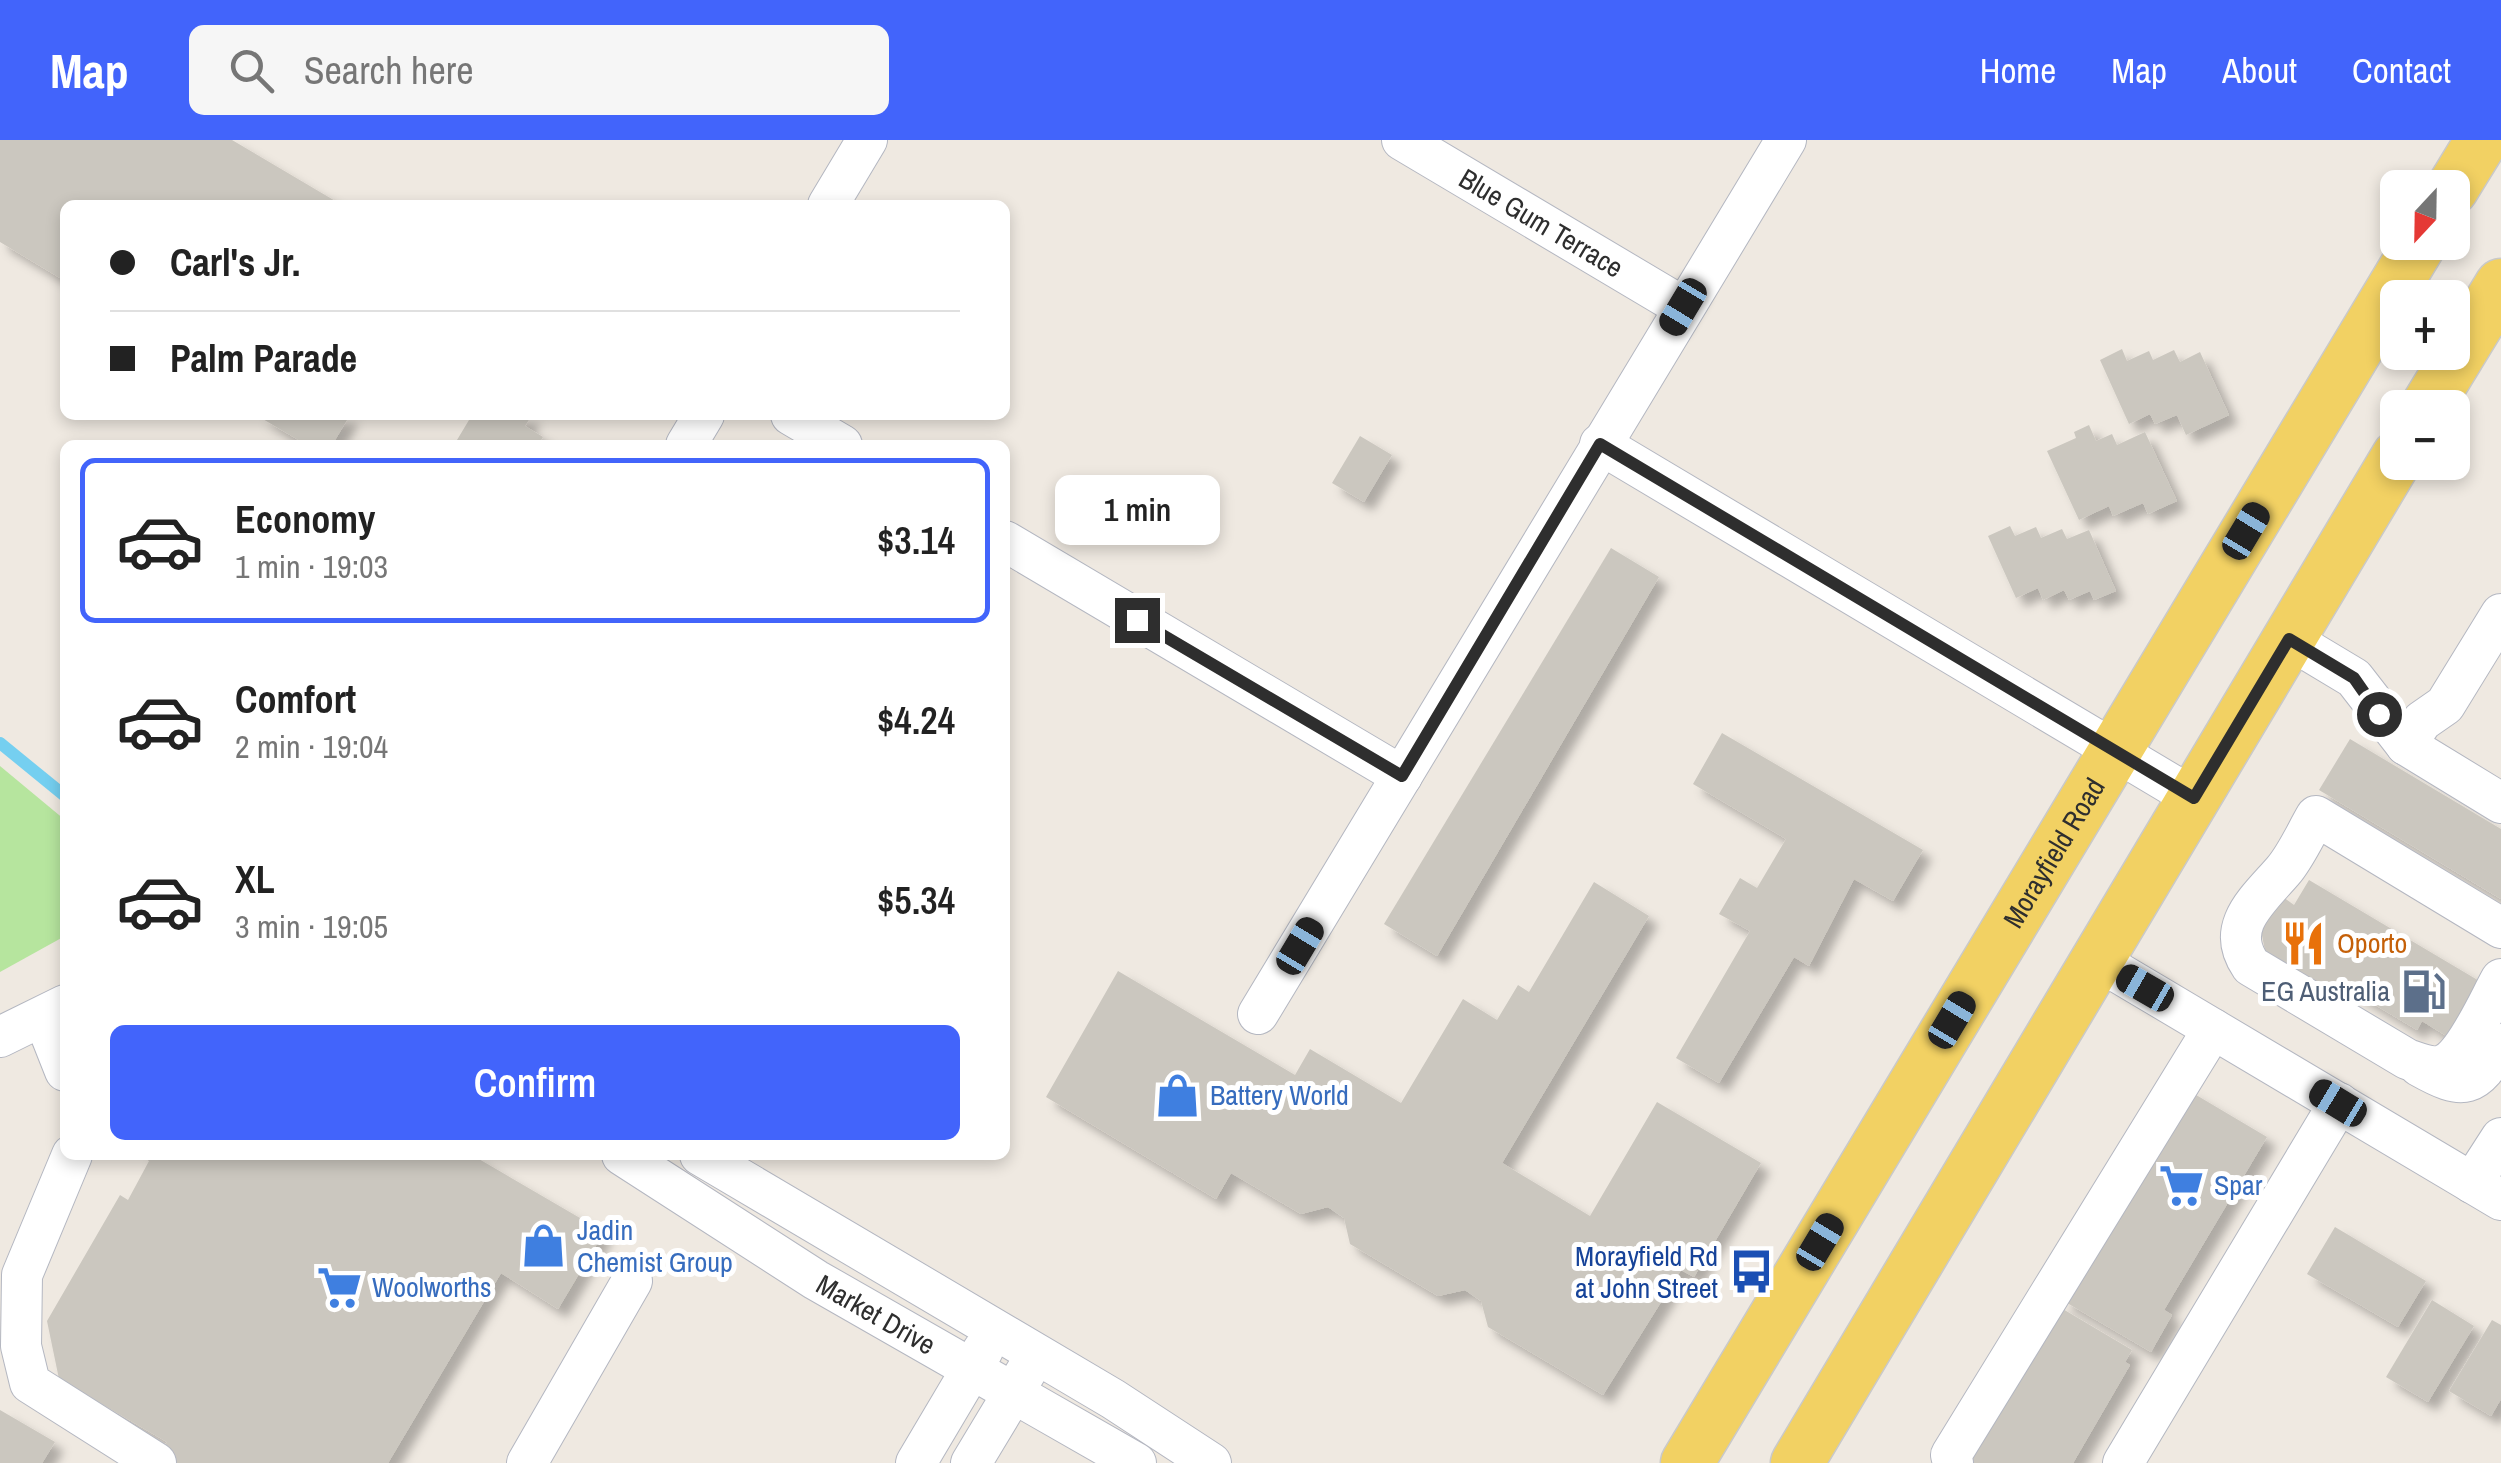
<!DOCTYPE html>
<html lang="en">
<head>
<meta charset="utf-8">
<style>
  body { margin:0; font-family:"Archivo Narrow",sans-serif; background:#f6f6f6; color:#222; height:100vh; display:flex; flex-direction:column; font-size:38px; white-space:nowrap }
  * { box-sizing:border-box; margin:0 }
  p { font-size:32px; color:#767676 }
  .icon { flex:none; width:55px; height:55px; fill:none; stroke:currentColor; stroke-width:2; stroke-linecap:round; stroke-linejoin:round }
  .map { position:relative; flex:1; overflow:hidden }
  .details { position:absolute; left:60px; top:300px; width:950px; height:720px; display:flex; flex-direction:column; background:#fff; border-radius:15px; box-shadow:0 5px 15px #0003 }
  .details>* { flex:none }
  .hud { position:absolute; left:60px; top:60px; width:950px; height:220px; border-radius:15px; box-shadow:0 5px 15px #0003; display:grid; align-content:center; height:220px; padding:0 50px; background:#fff }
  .needle { width:65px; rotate:202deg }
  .fabs { position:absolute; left:2380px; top:30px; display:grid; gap:20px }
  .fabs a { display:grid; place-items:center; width:90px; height:90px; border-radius:15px; background:#fff; box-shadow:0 5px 15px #0003; font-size:50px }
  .end { position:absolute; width:45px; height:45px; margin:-22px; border:12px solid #2e2e2e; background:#fff; box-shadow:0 0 0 5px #fff }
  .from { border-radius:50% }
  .bubble { position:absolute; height:70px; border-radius:15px; background:#fff; box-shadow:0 5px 15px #0003; font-size:32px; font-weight:600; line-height:70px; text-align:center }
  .car { position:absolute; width:30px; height:60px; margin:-30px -15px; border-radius:12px; box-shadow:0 0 8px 2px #0007; background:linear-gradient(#222 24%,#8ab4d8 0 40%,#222 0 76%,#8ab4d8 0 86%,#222 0) }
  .hud b { display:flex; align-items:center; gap:35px; height:95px; font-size:38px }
  .hud b+b { border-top:2px solid #e0e0e0 }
  .hud i { width:25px; height:25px; background:#222 }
  ul { padding:18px 0 0; list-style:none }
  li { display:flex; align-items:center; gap:30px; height:165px; margin:0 20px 15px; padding:0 30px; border:5px solid transparent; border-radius:15px }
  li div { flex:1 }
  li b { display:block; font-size:38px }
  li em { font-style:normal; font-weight:600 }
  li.on { border-color:#4264fb }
  li>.icon { width:90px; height:90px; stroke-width:1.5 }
  .action { display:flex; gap:20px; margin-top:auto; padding:20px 50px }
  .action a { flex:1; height:115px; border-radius:15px; background:#4264fb; color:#fff; font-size:40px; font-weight:600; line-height:115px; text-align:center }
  header { display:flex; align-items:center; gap:60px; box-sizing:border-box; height:140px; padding:0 50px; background:#4264fb; color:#fff }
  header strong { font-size:48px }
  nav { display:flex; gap:55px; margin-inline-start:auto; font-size:35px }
  .search { width:700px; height:90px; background:#f6f6f6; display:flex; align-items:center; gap:25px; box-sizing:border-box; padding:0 35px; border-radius:15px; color:#767676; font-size:38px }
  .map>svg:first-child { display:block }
  .green { fill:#b6e59e }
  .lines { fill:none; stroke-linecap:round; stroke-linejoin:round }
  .stream { stroke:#75cff0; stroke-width:12 }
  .building { fill:#cbc7bf; filter:url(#shadow) }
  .minor-casing { stroke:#b4b7c1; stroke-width:42 }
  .major-casing { stroke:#c9c9c9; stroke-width:55 }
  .minor { stroke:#fff; stroke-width:40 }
  .major { stroke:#f2d163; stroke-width:52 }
  .route { stroke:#2e2e2e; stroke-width:12 }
  .labels { text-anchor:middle; stroke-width:10; stroke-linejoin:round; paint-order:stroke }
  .street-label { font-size:28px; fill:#2e2e2e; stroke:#fff }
  .food-label { font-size:28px; fill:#c56008; stroke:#fff; text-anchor:start }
  .service-label { font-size:28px; fill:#4e5e75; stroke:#fff; text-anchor:end }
  .shop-label { font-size:28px; fill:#366cbe; stroke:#fff; text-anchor:start }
  .transit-label { font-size:28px; fill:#164399; stroke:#fff; text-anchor:end }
</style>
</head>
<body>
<header>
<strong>Map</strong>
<div class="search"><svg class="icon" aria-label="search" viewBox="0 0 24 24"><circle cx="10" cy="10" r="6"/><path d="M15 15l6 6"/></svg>Search here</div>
<nav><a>Home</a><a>Map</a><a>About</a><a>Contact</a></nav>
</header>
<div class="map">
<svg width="2501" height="1323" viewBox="0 0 2501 1323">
  <defs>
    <filter id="shadow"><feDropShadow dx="9" dy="9" stdDeviation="5" flood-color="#0004"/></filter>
  </defs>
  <rect width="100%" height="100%" fill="#efe9e1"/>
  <polygon class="green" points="0,626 65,680 65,796 0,832"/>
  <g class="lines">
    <polyline class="stream" points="0,603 65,656"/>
  </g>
  <g class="building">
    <polygon points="0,0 232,0 342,65 65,65 65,141 0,102"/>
    <polygon points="2122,209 2127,221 2149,211 2153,220 2174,210 2180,222 2200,212 2229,275 2186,295 2177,275 2155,284 2150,274 2129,284 2100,220"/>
    <polygon points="256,275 350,275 332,305 307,305"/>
    <polygon points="472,275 532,275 525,286 543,297 538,305 454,305"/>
    <polygon points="2089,285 2096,301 2112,294 2117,305 2145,292 2177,361 2148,374 2143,363 2113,376 2109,366 2079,380 2047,311 2076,298 2074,292"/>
    <polygon points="1360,296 1392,315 1364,362 1332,343"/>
    <polygon points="2010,386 2015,396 2036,387 2041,398 2062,389 2067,399 2089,390 2116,451 2094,460 2090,451 2069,460 2064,450 2043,460 2038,448 2016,458 1988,396"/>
    <polygon points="1611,408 1659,437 1437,816 1384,784"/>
    <polygon points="1722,593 1923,710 1893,761 1854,739 1809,826 1794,817 1719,943 1676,918 1750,791 1719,774 1740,738 1757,748 1786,699 1693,644"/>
    <polygon points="2350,599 2501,689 2501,759 2319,650"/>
    <polygon points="2309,740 2486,845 2453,900 2422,881 2417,890 2340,844 2333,855 2266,816 2259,780 2268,764 2276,769 2283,757 2294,765"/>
    <polygon points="1594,742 1649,776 1502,1023 1590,1076 1657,962 1761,1023 1694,1137 1681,1130 1603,1255 1488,1187 1481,1161 1465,1150 1438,1156 1350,1104 1344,1078 1328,1067 1301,1074 1231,1033 1216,1059 1046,957 1118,831 1295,935 1310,909 1401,963 1463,859 1497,880 1518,845 1529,852"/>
    <polygon points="2186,949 2267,997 2164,1170 2172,1175 2151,1212 2062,1160"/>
    <polygon points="140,1015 472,1015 604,1092 558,1169 501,1133 388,1323 173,1323 159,1314 167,1302 59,1239 47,1181 120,1055 128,1060 149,1021"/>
    <polygon points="2335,1087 2426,1141 2398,1187 2307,1134"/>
    <polygon points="2432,1160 2474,1186 2428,1262 2386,1237"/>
    <polygon points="2056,1165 2132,1210 2125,1222 2130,1225 2073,1323 1965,1323"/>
    <polygon points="2492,1180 2501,1185 2501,1259 2491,1276 2449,1251"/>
    <polygon points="0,1270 55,1302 42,1323 0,1323"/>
  </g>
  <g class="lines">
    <defs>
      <g id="minor">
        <path id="s1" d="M 1402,0 L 1683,167"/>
        <polyline points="828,65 867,0"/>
        <polyline points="791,275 842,305"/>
        <polyline points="1600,304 2194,658"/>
        <polyline points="686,305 704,275"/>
        <polyline points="1005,401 1402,636"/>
        <polyline points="2289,499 2354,538 2406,605 2501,663"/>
        <polyline points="2406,605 2422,581 2445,565 2501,474"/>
        <path d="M 2501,788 L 2316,676 C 2306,693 2296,716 2283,731 C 2257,761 2224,787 2251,826 L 2407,919 C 2419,923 2433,930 2445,924 C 2466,914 2489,860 2501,839"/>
        <polyline points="2097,820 2501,1060"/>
        <polyline points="1258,874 1786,0"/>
        <polyline points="44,878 65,931"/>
        <polyline points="0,897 65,865"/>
        <path d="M 2419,926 C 2465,952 2475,948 2501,904"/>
        <polyline points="72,1015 22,1135 21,1206 30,1243 156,1323"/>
        <path id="s2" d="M 622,1015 L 816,1140 L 1136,1323"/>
        <polyline points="700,1015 1113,1259 1211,1323"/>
        <polyline points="2472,1043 2501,998"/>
        <polyline points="527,1323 632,1141"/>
        <polyline points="916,1323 983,1210"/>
        <polyline points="971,1323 1027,1230"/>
        <polyline points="1953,1323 1951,1315 2213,889"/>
        <polyline points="2123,1323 2339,963"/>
      </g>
      <g id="major">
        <polyline points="2452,49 2482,0"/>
        <polyline points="2426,268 2501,145"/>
        <path id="s3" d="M 1687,1323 L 2421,102"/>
        <polyline points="1797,1323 2398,316"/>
      </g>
    </defs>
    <use href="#minor" class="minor-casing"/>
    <use href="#major" class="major-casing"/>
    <use href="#minor" class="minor"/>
    <use href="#major" class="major"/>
  </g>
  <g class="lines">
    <polyline class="route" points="1137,480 1402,636 1600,304 2194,658 2289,499 2354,538 2379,574"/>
  </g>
  <defs>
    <symbol id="restaurant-bare" viewBox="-9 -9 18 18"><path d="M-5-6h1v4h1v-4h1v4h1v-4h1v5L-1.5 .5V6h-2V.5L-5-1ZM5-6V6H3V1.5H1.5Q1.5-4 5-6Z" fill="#e8710a" stroke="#fff" stroke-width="2.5" paint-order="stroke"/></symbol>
    <symbol id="fuel-bare" viewBox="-9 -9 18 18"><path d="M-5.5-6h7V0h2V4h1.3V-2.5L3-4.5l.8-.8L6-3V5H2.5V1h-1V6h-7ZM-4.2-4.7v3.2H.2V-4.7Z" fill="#5c6f8a" stroke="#fff" stroke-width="2.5" paint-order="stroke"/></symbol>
    <symbol id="shop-bare" viewBox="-9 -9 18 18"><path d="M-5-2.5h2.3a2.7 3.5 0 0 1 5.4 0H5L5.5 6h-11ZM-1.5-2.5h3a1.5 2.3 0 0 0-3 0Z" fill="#3f7fe0" stroke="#fff" stroke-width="2.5" paint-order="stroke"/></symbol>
    <symbol id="supermarket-bare" viewBox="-9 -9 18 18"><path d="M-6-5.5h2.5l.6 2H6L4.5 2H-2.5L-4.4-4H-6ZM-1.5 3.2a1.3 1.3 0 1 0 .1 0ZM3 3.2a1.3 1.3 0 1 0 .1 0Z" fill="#3f7fe0" stroke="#fff" stroke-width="2.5" paint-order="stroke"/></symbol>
    <symbol id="bus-bare" viewBox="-9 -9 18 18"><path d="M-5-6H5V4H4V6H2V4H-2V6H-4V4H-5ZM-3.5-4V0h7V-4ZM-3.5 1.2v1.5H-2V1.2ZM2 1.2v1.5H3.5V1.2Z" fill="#1a4fb4" stroke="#fff" stroke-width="2.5" paint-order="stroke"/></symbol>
  </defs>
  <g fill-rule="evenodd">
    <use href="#restaurant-bare" x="2272" y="772" width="63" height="63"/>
    <use href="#fuel-bare" x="2392" y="820" width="63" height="63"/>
    <use href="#shop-bare" x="1146" y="924" width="63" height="63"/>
    <use href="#supermarket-bare" x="2150" y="1014" width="63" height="63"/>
    <use href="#shop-bare" x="512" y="1074" width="63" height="63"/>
    <use href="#bus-bare" x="1720" y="1100" width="63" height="63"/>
    <use href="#supermarket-bare" x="308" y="1116" width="63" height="63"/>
  </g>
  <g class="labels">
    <g class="street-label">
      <text dy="10" stroke="none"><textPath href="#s1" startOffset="162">Blue Gum Terrace</textPath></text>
      <text dy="10" stroke="none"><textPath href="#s3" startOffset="712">Morayfield Road</textPath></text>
      <text dy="10" stroke="none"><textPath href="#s2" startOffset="300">Market Drive</textPath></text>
    </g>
    <g class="food-label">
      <text x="2337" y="813">Oporto</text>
    </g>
    <g class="service-label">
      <text x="2390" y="861">EG Australia</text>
    </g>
    <g class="shop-label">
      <text x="1210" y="965">Battery World</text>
      <text x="2214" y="1055">Spar</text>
      <text x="577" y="1100">Jadin<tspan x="577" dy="32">Chemist Group</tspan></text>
      <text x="372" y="1157">Woolworths</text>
    </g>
    <g class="transit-label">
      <text x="1718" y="1126">Morayfield Rd<tspan x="1718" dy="32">at John Street</tspan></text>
    </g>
  </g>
</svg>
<div class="fabs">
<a><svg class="needle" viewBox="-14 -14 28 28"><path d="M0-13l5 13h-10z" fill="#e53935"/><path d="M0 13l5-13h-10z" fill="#767676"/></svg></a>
<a>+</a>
<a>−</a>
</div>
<i class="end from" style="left:2379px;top:574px"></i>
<i class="end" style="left:1137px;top:480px"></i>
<div class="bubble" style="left:1055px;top:335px;width:165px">1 min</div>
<i class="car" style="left:1683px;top:167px;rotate:211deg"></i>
<i class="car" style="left:2246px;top:391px;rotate:31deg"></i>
<i class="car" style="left:1300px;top:806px;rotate:31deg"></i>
<i class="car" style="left:2145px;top:848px;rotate:300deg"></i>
<i class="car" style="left:1952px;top:880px;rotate:31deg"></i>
<i class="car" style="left:2338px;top:963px;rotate:301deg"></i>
<i class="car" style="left:1820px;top:1102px;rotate:31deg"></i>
<div class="hud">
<b><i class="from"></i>Carl's Jr.</b>
<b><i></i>Palm Parade</b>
</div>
<section class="details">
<ul>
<li class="on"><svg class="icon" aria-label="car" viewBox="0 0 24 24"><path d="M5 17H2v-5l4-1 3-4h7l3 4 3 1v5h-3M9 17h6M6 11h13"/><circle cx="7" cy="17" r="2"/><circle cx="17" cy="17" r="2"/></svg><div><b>Economy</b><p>1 min · 19:03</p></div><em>$3.14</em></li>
<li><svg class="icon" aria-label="car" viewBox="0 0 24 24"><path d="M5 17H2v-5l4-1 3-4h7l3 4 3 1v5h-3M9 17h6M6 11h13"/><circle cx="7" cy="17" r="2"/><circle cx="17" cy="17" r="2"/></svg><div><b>Comfort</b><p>2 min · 19:04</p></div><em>$4.24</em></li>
<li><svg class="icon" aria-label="car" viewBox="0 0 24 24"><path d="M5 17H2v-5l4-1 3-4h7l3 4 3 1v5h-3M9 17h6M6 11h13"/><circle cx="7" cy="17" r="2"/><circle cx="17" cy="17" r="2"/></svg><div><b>XL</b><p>3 min · 19:05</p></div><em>$5.34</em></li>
</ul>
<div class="action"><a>Confirm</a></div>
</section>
</div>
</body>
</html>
